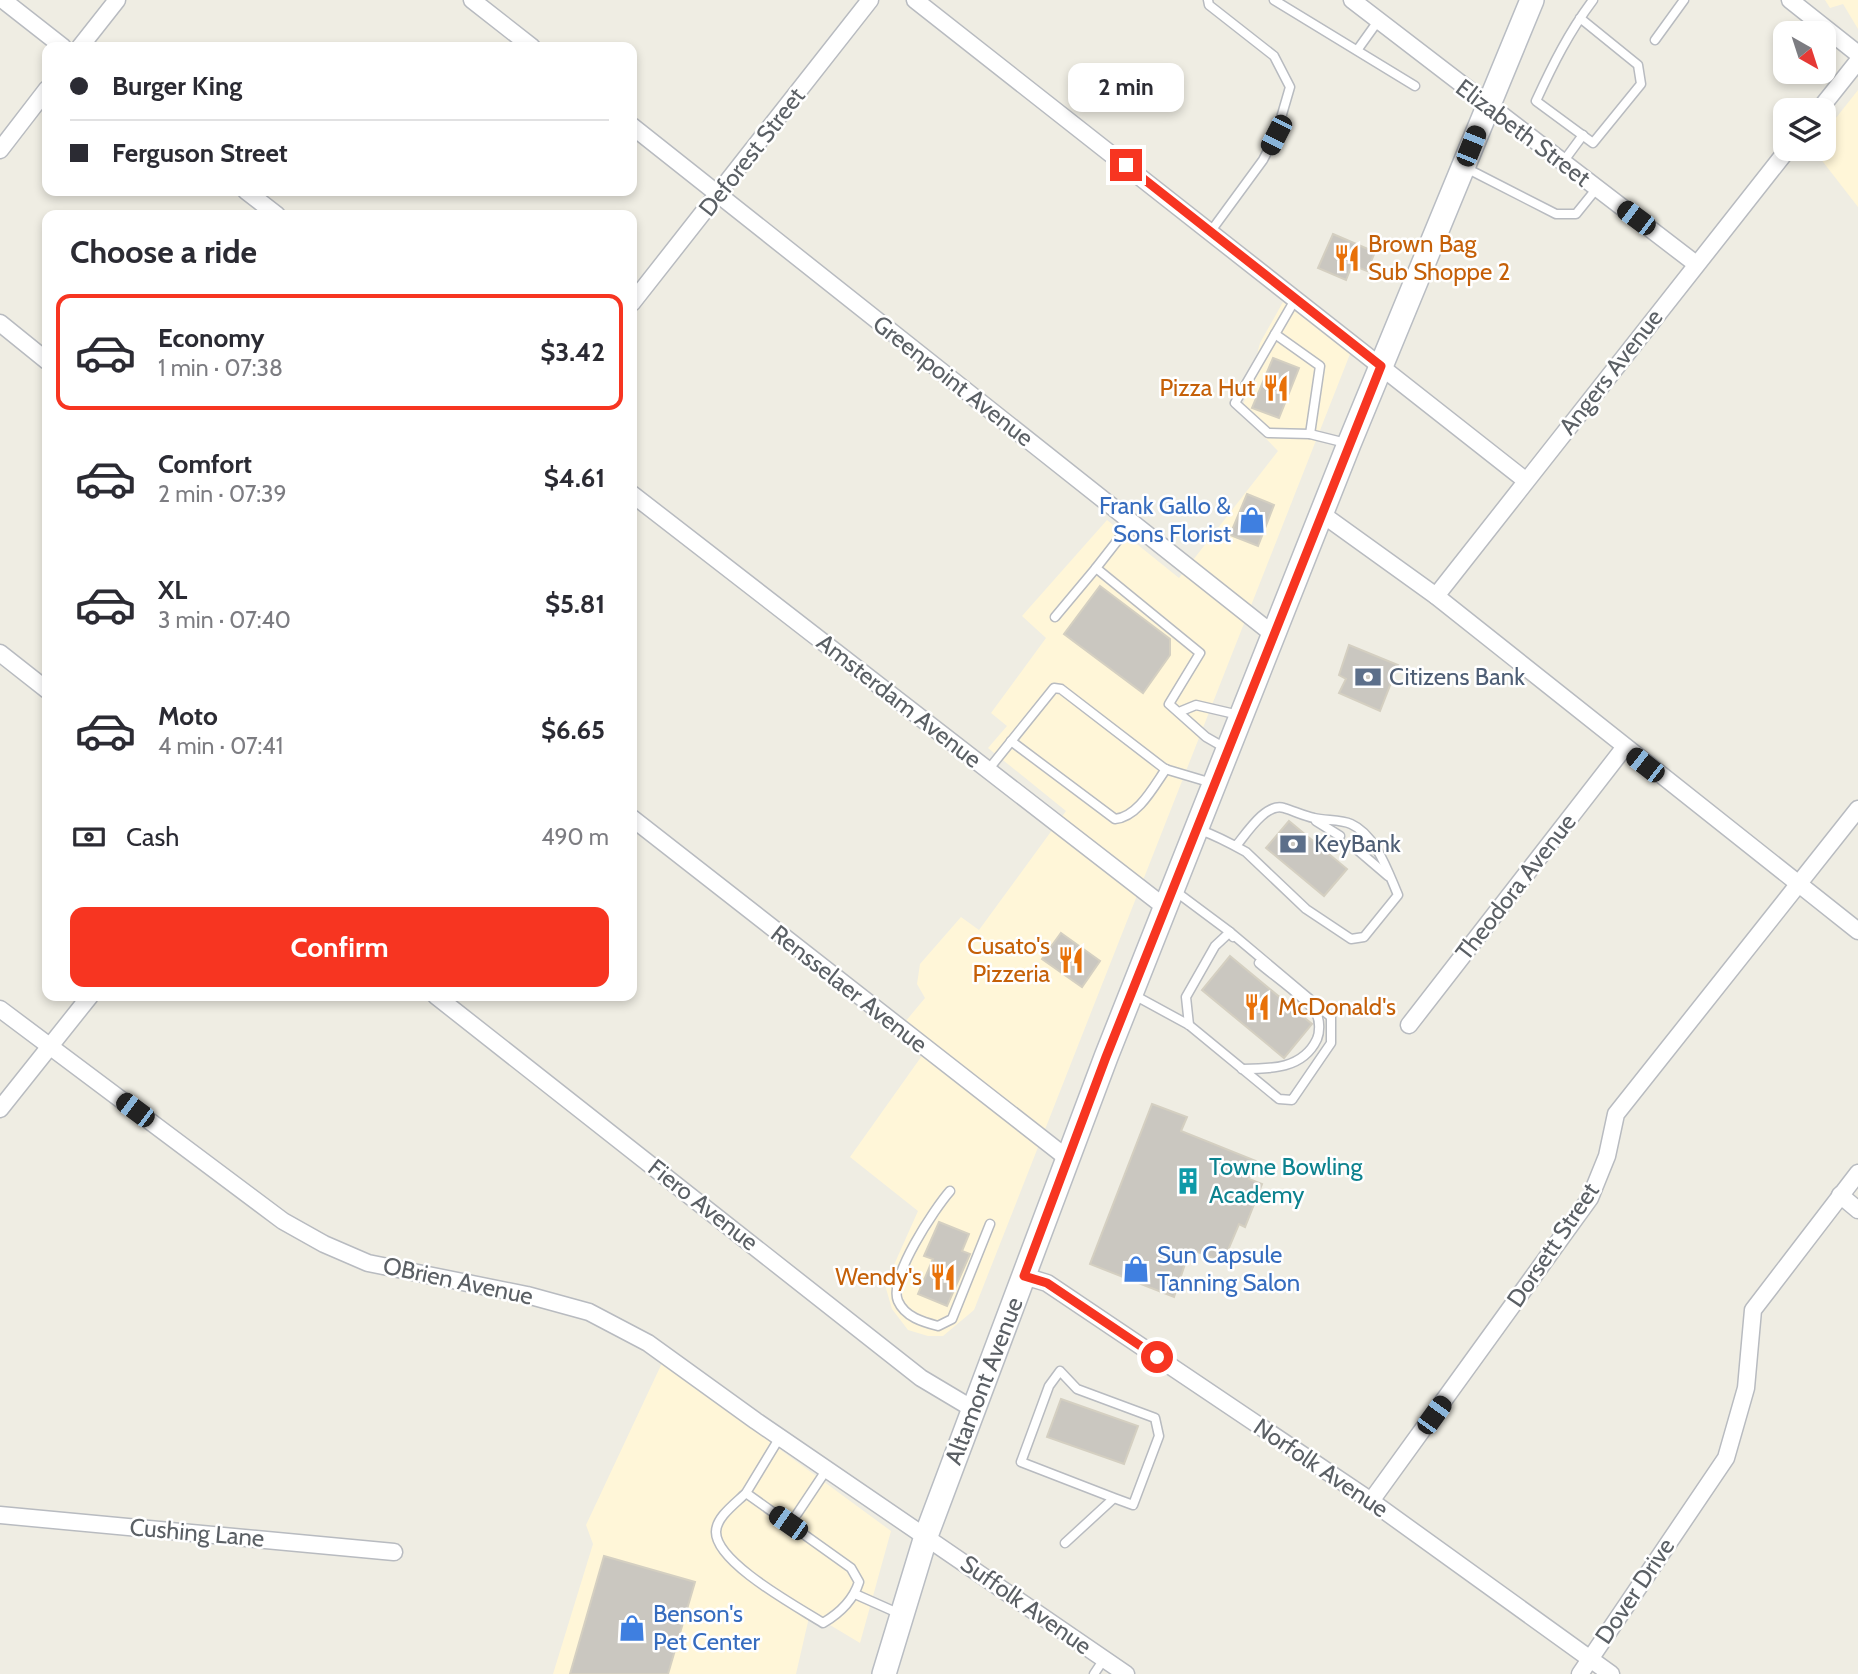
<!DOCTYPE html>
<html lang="en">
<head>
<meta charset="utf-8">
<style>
  body { margin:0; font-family:Cabin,sans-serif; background:#f7f7f7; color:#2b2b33; height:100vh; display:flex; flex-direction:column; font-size:26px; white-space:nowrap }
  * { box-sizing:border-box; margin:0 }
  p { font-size:23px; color:#7c7c81 }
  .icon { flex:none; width:38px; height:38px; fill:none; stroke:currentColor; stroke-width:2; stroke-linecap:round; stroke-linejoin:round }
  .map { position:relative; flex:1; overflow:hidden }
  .panel { position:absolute; left:42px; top:210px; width:595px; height:791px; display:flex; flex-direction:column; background:#fff; border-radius:14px; box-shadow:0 4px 10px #0003 }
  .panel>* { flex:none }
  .top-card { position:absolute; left:42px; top:42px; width:595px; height:154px; border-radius:14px; box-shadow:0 4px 10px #0003; display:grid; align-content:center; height:154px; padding:0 28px; background:#fff }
  .needle { width:46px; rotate:141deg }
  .fabs { position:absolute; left:1773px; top:21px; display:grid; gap:14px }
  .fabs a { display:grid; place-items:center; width:63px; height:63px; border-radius:14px; background:#fff; box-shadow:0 4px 10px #0003; font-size:35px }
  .end { position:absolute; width:32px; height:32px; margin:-16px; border:9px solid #f73521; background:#fff; box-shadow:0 0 0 4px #fff }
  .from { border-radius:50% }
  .bubble { position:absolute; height:49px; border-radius:14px; background:#fff; box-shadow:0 4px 10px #0003; font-size:23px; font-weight:800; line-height:49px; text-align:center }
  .car { position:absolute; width:21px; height:42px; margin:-21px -10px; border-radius:9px; box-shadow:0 0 5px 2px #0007; background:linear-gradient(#222 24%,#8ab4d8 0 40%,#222 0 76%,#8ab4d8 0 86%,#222 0) }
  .top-card b { display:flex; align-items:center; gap:24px; height:66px; font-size:26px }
  .top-card b+b { border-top:2px solid #e1e1e2 }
  .top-card i { width:18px; height:18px; background:#2b2b33 }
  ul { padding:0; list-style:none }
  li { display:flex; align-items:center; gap:21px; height:116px; margin:0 14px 10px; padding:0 14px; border:4px solid transparent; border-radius:14px }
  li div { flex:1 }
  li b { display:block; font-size:26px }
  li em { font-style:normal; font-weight:800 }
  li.selected { border-color:#f73521 }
  li>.icon { width:63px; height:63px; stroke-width:1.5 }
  h2 { padding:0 28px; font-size:32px; line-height:84px }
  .pay { display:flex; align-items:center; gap:18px; height:77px; padding:0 28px; font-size:26px }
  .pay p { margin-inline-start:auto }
  .button { display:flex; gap:14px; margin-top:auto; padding:14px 28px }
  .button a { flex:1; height:80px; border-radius:14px; background:#f73521; color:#fff; font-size:28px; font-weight:800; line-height:80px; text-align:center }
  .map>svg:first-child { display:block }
  .commercial { fill:#fff6d8 }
  .building { fill:#cac7c0; stroke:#d4cfc1; stroke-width:2 }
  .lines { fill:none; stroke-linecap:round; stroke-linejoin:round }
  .service-casing { stroke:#b8bbc0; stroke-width:11 }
  .minor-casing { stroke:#b8bbc0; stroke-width:19 }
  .secondary-casing { stroke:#b9bdc3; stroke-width:26 }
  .service { stroke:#fff; stroke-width:8 }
  .minor { stroke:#fff; stroke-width:16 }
  .secondary { stroke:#fff; stroke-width:23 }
  .route { stroke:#f73521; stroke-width:9 }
  .labels { text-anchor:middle; stroke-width:5; stroke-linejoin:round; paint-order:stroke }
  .street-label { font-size:24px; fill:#5b6065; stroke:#fff }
  .food-label { font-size:24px; fill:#c56008; stroke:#fff; text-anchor:end }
  .shop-label { font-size:24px; fill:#366cbe; stroke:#fff; text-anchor:start }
  .service-label { font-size:24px; fill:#4e5e75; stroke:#fff; text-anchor:start }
  .culture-label { font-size:24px; fill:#0d838f; stroke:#fff; text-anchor:start }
</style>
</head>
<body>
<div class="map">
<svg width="1858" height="1674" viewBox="0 0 1858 1674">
  <rect width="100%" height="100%" fill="#efede3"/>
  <g class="commercial">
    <polygon points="1825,0 1858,0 1858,29 1843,4 1830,8"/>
    <polygon points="1858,90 1858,207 1813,149 1824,149 1824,133"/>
    <polygon points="1283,302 1350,354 974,1310 943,1336 928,1336 908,1330 892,1309 885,1285 918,1211 850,1157 931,1043 905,1022 925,998 917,984 920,964 961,917 979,930 1066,811 988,748 1007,726 991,713 1046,638 1022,616 1107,520 1179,578 1278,451 1241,413 1260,343"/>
    <polygon points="662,1363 891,1531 860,1643 810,1613 796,1674 553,1674 593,1544 586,1525"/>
  </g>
  <g class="building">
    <polygon points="1333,234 1375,252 1367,271 1352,265 1346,280 1318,268"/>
    <polygon points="1273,358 1299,368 1279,418 1252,408"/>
    <polygon points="1247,494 1274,505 1258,546 1230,535"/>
    <polygon points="1100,586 1170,639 1170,655 1143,693 1064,634"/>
    <polygon points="1349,645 1398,665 1380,711 1339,693 1346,679 1339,675"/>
    <polygon points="1289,821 1347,869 1324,896 1266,848"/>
    <polygon points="1061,933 1100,961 1082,987 1042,959"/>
    <polygon points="1230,956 1312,1024 1284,1058 1202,990"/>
    <polygon points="1152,1104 1187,1117 1181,1131 1256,1161 1249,1179 1262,1184 1245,1227 1239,1224 1223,1262 1190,1249 1174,1297 1090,1264"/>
    <polygon points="939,1222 969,1234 962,1251 970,1254 947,1306 918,1294 933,1259 924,1256"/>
    <polygon points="1061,1399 1138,1426 1124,1464 1047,1437"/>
    <polygon points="604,1556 695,1582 668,1674 570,1674"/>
  </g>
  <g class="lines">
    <defs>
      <g id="service">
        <polyline points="1208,0 1209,5 1274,56 1290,87 1276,135 1263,160 1211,231"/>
        <polyline points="1274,0 1415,86"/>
        <path d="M 1580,18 L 1638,65 L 1641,84 L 1593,143 L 1536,101 C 1553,64 1569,32 1593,0"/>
        <polyline points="1655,40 1684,0"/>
        <polyline points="1358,49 1378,21"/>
        <polyline points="1563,162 1583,135"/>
        <polyline points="1466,168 1556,214 1576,214 1597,188"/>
        <polyline points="1296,298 1235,403 1268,433 1310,434 1346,443"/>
        <polyline points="1275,334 1320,366 1310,434"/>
        <polyline points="1096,568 1132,522"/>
        <polyline points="1055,617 1096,568 1200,653 1169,704 1206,737 1227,749"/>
        <polyline points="1179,712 1196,705 1239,715"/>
        <path d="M 1011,741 L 1115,819 C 1138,817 1154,786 1166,769"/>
        <polyline points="988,770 1054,688 1061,689 1165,769 1212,783"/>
        <polyline points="1316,821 1340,836"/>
        <path d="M 1200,830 C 1217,836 1230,843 1246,852 L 1306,909 L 1351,939 L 1364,937 L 1398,895 C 1388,872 1376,835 1351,824 C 1340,819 1326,821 1314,818 C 1304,816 1294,811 1284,808 C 1266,802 1246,834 1236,846"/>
        <polyline points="1354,847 1388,876"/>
        <polyline points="1134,995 1189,1025 1279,1099 1292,1100 1331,1043 1331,1017 1230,932 1175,891"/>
        <polyline points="1189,1025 1186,997 1215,946 1230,932 1233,937"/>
        <path d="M 1242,1069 C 1271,1069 1303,1069 1317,1039 C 1320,1032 1320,1020 1316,1013 C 1304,996 1275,977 1259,963"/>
        <path d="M 950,1191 C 935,1208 888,1278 898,1301 C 905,1317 923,1322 938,1326 L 952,1319 L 990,1224"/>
        <path d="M 746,1493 C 736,1503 716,1517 716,1532 C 716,1563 798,1607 823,1623 C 840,1613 853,1601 859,1582 L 851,1568 L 746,1493 L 780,1437"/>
        <polyline points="797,1514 827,1469"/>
        <polyline points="1065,1543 1114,1498 1021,1462 1049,1386 1060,1371 1077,1389 1155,1418 1159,1436 1133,1505 1114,1498"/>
        <polyline points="855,1594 900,1614"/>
        <polyline points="1094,1674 1104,1659"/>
      </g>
      <g id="minor">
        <polyline points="3,0 63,47"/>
        <polyline points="472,0 532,47"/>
        <polyline points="915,0 1525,480"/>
        <polyline points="1352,0 1696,264"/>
        <polyline points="1790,0 1858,54"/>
        <polyline points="80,47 117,0"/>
        <polyline points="1819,110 1858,61"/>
        <polyline points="632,126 1274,635"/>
        <polyline points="0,150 47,89"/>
        <polyline points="246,191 277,215"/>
        <polyline points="632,303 870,0"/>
        <polyline points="0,323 47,361"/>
        <polyline points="632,494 1166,908"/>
        <polyline points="1322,514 1436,596 1858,931"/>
        <polyline points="1436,596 1788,149"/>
        <polyline points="0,653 47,690"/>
        <polyline points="632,818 1067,1158"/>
        <polyline points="436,996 921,1378 973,1409"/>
        <polyline points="0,1009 283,1221 324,1244 368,1263 527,1295 589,1312 648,1343 756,1421 1126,1674"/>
        <polyline points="1409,1025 1624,748"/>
        <polyline points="0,1109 90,996"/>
        <polyline points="1840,1195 1858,1210"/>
        <polyline points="1024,1276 1047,1283 1371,1501 1611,1674"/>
        <polyline points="1371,1501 1590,1198 1607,1156 1616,1114 1858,809"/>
        <polyline points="0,1515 394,1552"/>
        <polyline points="1580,1674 1726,1458 1746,1388 1753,1310 1858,1173"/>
      </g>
      <polyline id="secondary" points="884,1674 926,1536 1106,1057 1349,444 1532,0"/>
    </defs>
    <use href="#service" class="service-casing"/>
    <use href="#minor" class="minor-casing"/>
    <use href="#secondary" class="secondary-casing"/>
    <use href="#service" class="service"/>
    <use href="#minor" class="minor"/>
    <use href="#secondary" class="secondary"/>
  </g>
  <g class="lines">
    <polyline class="route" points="1126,165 1381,366 1106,1057 1024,1276 1047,1283 1157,1357"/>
  </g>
  <defs>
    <symbol id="restaurant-bare" viewBox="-9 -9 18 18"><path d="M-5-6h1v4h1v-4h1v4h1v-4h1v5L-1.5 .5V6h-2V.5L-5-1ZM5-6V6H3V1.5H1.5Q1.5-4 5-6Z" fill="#e8710a" stroke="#fff" stroke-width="2.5" paint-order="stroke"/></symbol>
    <symbol id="shop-bare" viewBox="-9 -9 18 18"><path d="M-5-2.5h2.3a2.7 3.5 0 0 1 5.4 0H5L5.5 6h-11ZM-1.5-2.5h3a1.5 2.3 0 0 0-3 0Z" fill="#3f7fe0" stroke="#fff" stroke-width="2.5" paint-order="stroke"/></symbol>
    <symbol id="bank-bare" viewBox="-9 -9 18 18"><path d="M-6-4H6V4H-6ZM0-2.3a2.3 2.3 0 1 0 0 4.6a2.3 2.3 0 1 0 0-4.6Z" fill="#5c6f8a" stroke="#fff" stroke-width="2.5" paint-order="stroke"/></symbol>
    <symbol id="building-bare" viewBox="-9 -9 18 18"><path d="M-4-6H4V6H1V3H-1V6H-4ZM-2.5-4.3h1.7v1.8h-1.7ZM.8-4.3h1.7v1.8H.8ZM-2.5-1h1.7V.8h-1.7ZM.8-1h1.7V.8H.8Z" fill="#0f9aa8" stroke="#fff" stroke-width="2.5" paint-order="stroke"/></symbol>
  </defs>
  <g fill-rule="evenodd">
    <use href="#restaurant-bare" x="1328" y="239" width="38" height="38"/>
    <use href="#restaurant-bare" x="1257" y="369" width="38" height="38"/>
    <use href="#shop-bare" x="1233" y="501" width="38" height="38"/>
    <use href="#bank-bare" x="1349" y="658" width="38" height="38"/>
    <use href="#bank-bare" x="1274" y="825" width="38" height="38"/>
    <use href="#restaurant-bare" x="1052" y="941" width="38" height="38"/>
    <use href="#restaurant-bare" x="1238" y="988" width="38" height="38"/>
    <use href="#building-bare" x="1169" y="1162" width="38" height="38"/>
    <use href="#shop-bare" x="1117" y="1250" width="38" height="38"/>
    <use href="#restaurant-bare" x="924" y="1258" width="38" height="38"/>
    <use href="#shop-bare" x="613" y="1609" width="38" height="38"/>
  </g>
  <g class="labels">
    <g class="street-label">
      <text transform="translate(1523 133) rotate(37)" y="8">Elizabeth Street</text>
      <text transform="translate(752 152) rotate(-52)" y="8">Deforest Street</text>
      <text transform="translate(1611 372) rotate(-52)" y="8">Angers Avenue</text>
      <text transform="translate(953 381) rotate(38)" y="8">Greenpoint Avenue</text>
      <text transform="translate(899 701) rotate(38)" y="8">Amsterdam Avenue</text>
      <text transform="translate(1516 887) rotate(-52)" y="8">Theodora Avenue</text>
      <text transform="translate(849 989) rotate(38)" y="8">Rensselaer Avenue</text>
      <text transform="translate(703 1205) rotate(38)" y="8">Fiero Avenue</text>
      <text transform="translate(1553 1245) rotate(-56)" y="8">Dorsett Street</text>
      <text transform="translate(458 1281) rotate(12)" y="8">OBrien Avenue</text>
      <text transform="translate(984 1381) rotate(-69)" y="8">Altamont Avenue</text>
      <text transform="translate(1321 1468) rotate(34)" y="8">Norfolk Avenue</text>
      <text transform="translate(197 1533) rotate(5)" y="8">Cushing Lane</text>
      <text transform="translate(1635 1591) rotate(-56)" y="8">Dover Drive</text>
      <text transform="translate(1026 1605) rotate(35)" y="8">Suffolk Avenue</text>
    </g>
    <g class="food-label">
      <text x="1368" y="252" text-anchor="start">Brown Bag<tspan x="1368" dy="28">Sub Shoppe 2</tspan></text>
      <text x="1255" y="396">Pizza Hut</text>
      <text x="1050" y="954">Cusato's<tspan x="1050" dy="28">Pizzeria</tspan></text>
      <text x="1278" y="1015" text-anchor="start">McDonald's</text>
      <text x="922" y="1285">Wendy's</text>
    </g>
    <g class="shop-label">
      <text x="1231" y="514" text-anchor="end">Frank Gallo &amp;<tspan x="1231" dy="28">Sons Florist</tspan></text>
      <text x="1157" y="1263">Sun Capsule<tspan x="1157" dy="28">Tanning Salon</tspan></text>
      <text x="653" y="1622">Benson's<tspan x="653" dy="28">Pet Center</tspan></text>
    </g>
    <g class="service-label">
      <text x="1389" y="685">Citizens Bank</text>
      <text x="1314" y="852">KeyBank</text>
    </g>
    <g class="culture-label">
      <text x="1209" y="1175">Towne Bowling<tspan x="1209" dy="28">Academy</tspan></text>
    </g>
  </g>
</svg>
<div class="fabs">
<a><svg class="needle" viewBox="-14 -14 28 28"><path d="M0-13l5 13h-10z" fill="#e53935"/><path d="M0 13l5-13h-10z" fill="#7c7c81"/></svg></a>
<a><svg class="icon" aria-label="layers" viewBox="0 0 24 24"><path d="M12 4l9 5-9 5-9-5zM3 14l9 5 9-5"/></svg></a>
</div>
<i class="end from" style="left:1157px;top:1357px"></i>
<i class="end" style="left:1126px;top:165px"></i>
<div class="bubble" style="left:1068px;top:63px;width:116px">2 min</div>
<i class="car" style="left:1276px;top:135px;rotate:207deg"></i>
<i class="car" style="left:1471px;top:146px;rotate:22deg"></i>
<i class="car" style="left:1636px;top:218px;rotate:307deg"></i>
<i class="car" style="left:1645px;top:765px;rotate:308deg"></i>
<i class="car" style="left:135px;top:1110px;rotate:307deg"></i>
<i class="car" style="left:1434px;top:1415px;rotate:36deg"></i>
<i class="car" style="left:788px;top:1523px;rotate:305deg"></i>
<div class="top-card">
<b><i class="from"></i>Burger King</b>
<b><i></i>Ferguson Street</b>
</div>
<section class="panel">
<h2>Choose a ride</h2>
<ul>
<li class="selected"><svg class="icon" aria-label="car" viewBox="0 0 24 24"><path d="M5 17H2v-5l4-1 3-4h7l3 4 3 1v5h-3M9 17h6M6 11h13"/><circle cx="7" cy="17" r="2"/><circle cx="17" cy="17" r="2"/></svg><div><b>Economy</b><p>1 min · 07:38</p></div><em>$3.42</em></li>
<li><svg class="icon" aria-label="car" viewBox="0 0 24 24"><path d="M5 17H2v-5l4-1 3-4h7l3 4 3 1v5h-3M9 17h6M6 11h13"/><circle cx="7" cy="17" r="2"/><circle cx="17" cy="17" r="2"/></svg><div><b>Comfort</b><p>2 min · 07:39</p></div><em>$4.61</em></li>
<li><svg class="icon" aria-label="car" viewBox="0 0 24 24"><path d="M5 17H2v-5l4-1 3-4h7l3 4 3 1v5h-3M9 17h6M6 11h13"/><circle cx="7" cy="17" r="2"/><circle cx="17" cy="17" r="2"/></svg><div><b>XL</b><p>3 min · 07:40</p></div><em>$5.81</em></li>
<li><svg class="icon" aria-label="car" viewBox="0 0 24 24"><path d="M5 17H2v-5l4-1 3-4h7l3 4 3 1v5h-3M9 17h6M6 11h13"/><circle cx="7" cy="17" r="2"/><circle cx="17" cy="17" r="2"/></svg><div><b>Moto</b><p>4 min · 07:41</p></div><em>$6.65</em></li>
</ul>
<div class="pay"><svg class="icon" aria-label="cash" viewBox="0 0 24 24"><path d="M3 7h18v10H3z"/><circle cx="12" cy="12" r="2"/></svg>Cash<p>490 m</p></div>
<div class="button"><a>Confirm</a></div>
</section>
</div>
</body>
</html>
